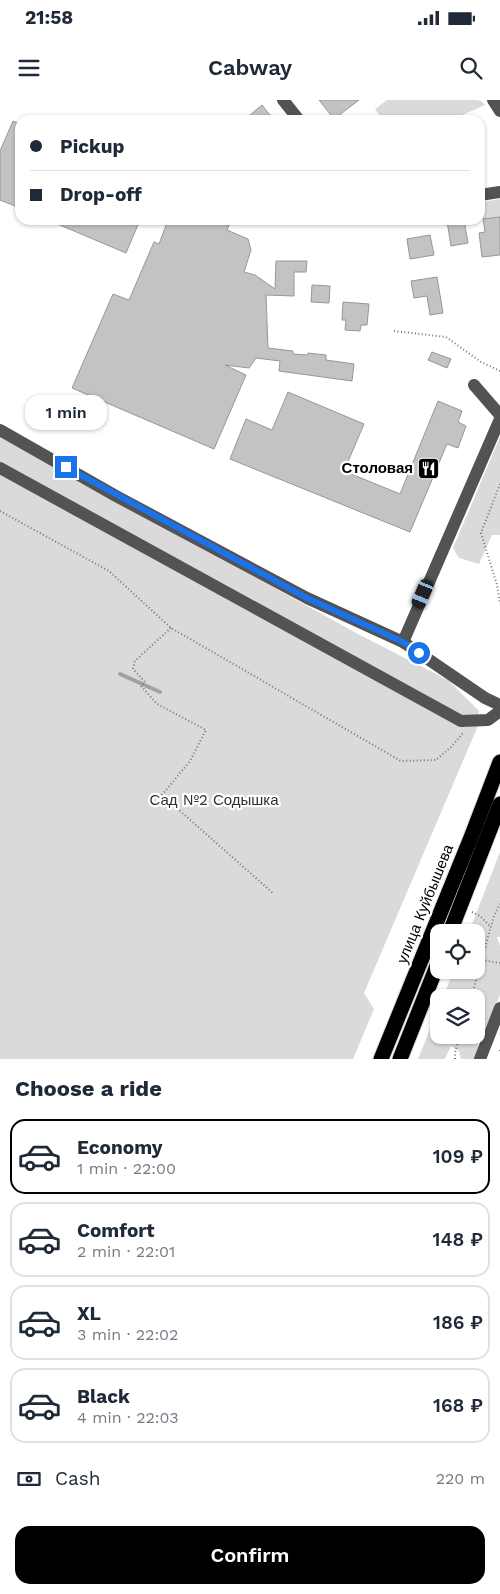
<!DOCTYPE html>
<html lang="en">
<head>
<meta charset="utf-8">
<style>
  body { margin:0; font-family:"Work Sans",sans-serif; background:#f6f6f7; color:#1f2937; height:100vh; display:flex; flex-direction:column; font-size:19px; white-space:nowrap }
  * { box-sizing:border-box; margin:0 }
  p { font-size:16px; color:#747a83 }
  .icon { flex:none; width:28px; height:28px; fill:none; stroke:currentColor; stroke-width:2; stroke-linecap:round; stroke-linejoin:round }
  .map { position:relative; height:959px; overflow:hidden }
  .details { display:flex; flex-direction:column; background:#fff; flex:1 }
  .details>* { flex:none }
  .banner { position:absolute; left:15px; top:15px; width:470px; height:110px; border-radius:15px; box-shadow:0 1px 4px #0004; display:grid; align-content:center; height:110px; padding:0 15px; background:#fff }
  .controls { position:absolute; left:430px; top:824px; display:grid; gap:10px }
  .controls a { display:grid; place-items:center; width:55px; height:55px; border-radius:10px; background:#fff; box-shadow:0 1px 4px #0004; font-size:25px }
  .end { position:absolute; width:22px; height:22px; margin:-11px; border:6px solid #1a73e8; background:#fff; box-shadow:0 0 0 2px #fff }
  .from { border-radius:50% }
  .bubble { position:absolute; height:35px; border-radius:15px; background:#fff; box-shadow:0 1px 4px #0004; font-size:16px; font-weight:600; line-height:35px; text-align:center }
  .car { position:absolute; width:15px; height:30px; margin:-15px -8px; border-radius:6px; box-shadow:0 0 4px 1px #0007; background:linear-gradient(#222 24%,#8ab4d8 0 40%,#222 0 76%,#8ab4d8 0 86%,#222 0) }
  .banner b { display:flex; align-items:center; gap:18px; height:48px; font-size:19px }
  .banner b+b { border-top:1px solid #e0e1e3 }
  .banner i { width:12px; height:12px; background:#1f2937 }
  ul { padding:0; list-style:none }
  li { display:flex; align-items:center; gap:15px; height:75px; margin:0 10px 8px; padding:0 5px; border:2px solid #e0e1e3; border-radius:15px }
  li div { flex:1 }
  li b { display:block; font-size:19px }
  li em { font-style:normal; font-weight:600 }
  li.selected { border-color:#000 }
  li>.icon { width:45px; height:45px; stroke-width:1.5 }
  h2 { padding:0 15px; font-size:22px; line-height:60px }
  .pay { display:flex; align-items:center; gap:12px; height:55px; padding:0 15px; font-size:19px }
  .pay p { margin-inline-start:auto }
  .primary-button { display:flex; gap:10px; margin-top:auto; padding:10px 15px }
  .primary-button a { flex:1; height:58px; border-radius:15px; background:#000; color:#fff; font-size:20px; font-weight:600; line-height:58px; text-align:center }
  .status { display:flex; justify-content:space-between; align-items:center; height:35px; padding:0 25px; background:#fff; direction:ltr }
  .status svg { height:14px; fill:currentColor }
  header { display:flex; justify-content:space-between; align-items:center; height:65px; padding:0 15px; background:#fff; font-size:22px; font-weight:600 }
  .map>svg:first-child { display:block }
  .green { fill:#dadada }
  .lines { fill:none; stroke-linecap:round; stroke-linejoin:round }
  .stream { stroke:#a1a1a1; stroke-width:4 }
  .building { fill:#c3c3c3; stroke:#979797 }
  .highway-casing { stroke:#dbdbdb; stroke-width:17 }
  .path { stroke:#757575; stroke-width:2; stroke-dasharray:1 2.5; stroke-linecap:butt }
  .minor { stroke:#535353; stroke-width:12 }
  .highway { stroke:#000; stroke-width:15 }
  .route { stroke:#1a73e8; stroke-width:6 }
  .labels { text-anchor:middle; stroke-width:4.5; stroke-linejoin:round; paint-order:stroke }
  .poi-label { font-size:15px; font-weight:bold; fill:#000; stroke:#fff; text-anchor:end }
  .park-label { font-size:15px; fill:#313131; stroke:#fff }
  .street-label { font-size:15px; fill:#000; stroke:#fff }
</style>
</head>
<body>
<div class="status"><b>21:58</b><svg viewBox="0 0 49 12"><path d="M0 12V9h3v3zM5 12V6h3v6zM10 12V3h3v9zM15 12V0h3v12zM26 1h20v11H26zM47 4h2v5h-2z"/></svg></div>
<header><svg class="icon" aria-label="menu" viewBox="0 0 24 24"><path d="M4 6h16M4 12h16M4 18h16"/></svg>Cabway<svg class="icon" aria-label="search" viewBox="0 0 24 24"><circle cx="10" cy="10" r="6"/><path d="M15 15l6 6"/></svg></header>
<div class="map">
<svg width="500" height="959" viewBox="0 0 500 959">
  <rect width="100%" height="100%" fill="#fff"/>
  <g class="green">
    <polygon points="387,0 476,0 481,1 485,5 451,20 383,20 375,9"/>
    <polygon points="500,99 500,117 483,119 480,117 482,102"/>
    <polygon points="0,336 358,534 448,580 479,611 477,628 364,893 374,909 353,959 0,959"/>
    <polygon points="500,337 500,435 492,435 479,464 459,458 453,448"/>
    <polygon points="500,752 500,837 497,837 500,846 500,895 478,945 480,951 476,959 461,959 459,951 451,946 445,959 418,959 439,907 439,935 476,935 476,898 443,897 454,870 476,870 476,832 469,832"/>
  </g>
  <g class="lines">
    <polyline class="stream" points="120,574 160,592"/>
  </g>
  <g class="building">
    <polygon points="319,0 359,0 334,19"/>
    <polygon points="262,5 274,20 244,20"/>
    <polygon points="13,21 20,24 20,108 0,100 0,51"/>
    <polygon points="500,117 500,155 482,157 479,133 485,132 483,119"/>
    <polygon points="48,120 140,120 126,153"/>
    <polygon points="168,120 231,120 227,130 248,139 251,150 244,172 255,175 275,189 276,161 307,161 306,172 294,172 294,196 266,195 268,248 293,251 293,254 308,255 308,253 326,255 326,260 354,264 352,281 279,271 280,261 256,258 249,268 225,265 246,275 214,349 72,288 113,194 129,200 154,142 159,144"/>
    <polygon points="455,120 464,120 468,143 451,146 447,121"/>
    <polygon points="430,135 434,155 410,159 407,139"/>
    <polygon points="437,177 443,213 430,215 427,196 414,198 411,181"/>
    <polygon points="312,185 330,186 329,203 311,202"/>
    <polygon points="343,202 369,204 367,225 361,225 360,231 345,230 346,220 342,220"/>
    <polygon points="432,252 451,259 447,268 428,260"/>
    <polygon points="288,292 364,324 344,371 400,394 438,301 462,311 458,322 466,326 458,348 447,344 410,432 230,359 246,319 272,330"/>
  </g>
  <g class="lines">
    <defs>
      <g id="highway">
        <polyline points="450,832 500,704"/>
        <polyline points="381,959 472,735 500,662"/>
        <polyline points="400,959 439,861"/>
      </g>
    </defs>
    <use href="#highway" class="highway-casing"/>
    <g class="path">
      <polyline points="394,231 446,237 481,262 500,271"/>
      <polyline points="500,384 481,433 497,485 500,504"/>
      <polyline points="0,411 109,471 171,528 401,661 436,660 451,647 463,633"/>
      <polyline points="171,528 138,558 135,561 133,569 145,582 141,586 157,604 206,630 190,661 162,695 274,794"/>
      <polyline points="472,812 480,816 491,827"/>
      <polyline points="482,860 500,863"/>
      <polyline points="471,898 494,816 500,804"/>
      <polyline points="500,950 500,952"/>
      <polyline points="455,959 455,953 460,935"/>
    </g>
    <g class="minor">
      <polyline points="283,0 299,20"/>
      <polyline points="493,0 500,11"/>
      <polyline points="480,95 500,92"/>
      <polyline points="474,285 500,315"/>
      <polyline points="0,330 116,396 307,498 403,542 485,598 500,605"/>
      <polyline points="0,368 461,621 488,620 500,611"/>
      <polyline points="403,542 500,319"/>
      <polyline points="480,959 500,908"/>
    </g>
    <use href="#highway" class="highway"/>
  </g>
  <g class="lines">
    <polyline class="route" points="66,367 307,498 403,542 419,553"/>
  </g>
  <defs>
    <symbol id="restaurant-square" viewBox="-11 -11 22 22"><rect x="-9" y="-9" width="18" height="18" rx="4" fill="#000" stroke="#fff"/><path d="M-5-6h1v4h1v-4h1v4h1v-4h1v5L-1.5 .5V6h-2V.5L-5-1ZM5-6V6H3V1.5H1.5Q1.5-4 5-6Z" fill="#fff"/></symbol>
  </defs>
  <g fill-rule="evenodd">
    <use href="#restaurant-square" x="416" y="356" width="25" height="25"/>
  </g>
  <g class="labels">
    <g class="poi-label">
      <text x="413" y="373">Столовая</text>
    </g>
    <g class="park-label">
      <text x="214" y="705">Сад №2 Содышка</text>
    </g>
    <g class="street-label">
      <text transform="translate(425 804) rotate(-68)" y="5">улица Куйбышева</text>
    </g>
  </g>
</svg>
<div class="controls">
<a><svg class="icon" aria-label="locate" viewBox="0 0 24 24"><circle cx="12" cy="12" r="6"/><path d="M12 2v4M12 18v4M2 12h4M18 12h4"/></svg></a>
<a><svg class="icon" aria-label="layers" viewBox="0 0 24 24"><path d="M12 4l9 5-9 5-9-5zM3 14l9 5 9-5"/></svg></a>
</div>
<i class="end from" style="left:419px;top:553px"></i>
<i class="end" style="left:66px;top:367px"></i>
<div class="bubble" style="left:25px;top:295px;width:82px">1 min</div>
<i class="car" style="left:423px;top:494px;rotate:203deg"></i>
<div class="banner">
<b><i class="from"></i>Pickup</b>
<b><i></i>Drop-off</b>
</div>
</div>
<section class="details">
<h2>Choose a ride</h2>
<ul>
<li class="selected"><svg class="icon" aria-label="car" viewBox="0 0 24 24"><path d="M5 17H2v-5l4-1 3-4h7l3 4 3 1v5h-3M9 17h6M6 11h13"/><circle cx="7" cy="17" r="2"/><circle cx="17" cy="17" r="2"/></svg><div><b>Economy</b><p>1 min · 22:00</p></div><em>109 ₽</em></li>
<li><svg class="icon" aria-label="car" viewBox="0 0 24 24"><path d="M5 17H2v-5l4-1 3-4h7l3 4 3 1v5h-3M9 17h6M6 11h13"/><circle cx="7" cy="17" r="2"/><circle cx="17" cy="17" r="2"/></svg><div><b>Comfort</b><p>2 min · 22:01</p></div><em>148 ₽</em></li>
<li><svg class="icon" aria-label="car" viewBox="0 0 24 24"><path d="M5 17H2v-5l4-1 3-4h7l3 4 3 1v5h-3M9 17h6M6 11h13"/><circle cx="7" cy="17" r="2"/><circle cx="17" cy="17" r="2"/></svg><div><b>XL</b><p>3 min · 22:02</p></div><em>186 ₽</em></li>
<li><svg class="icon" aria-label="car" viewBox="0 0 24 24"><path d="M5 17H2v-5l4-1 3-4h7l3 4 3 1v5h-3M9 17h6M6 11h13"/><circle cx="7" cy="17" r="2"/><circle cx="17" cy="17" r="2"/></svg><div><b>Black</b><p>4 min · 22:03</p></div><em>168 ₽</em></li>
</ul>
<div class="pay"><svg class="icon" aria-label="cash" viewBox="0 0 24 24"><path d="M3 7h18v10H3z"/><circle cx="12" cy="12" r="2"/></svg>Cash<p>220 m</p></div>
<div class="primary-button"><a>Confirm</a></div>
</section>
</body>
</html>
